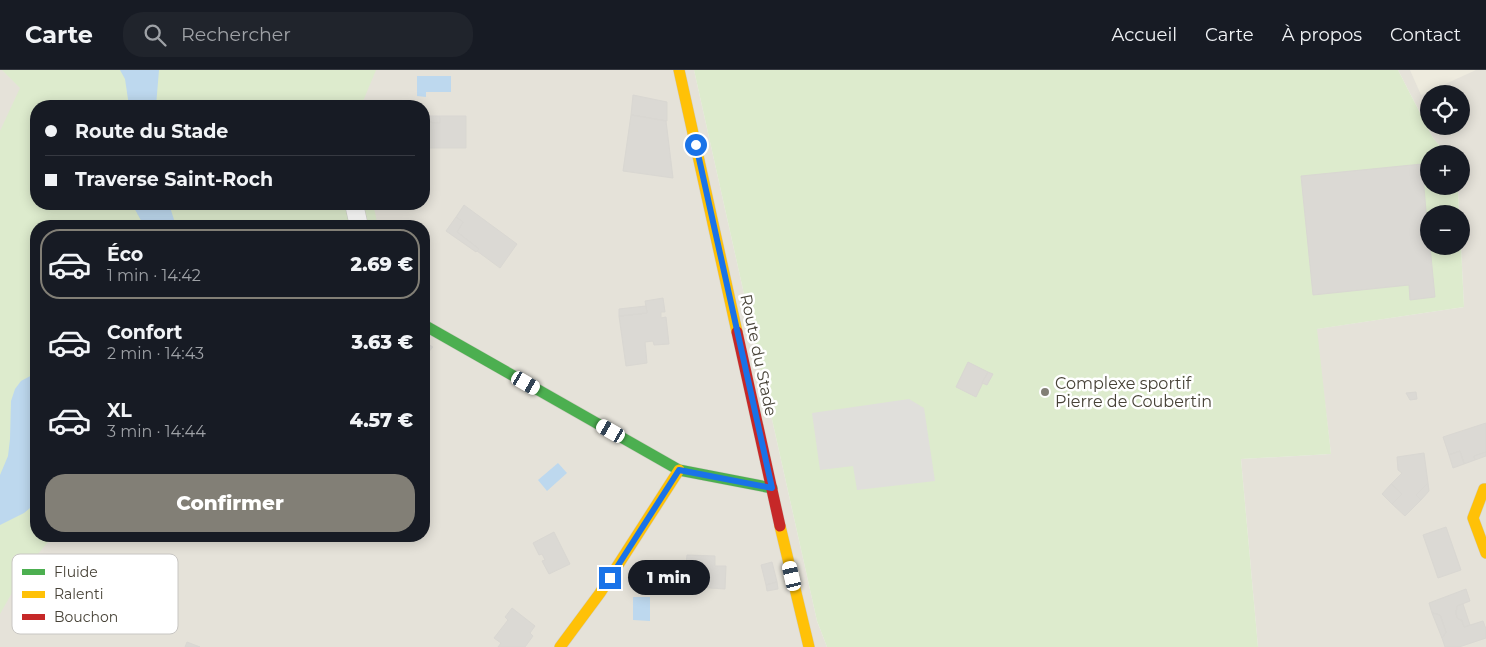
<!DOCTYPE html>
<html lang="fr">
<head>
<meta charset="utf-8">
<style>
  body { margin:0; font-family:Montserrat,sans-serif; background:#20242c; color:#f1f3f6; height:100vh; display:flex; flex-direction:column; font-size:19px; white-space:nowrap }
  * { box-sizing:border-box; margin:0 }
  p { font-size:16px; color:#9ea1a6 }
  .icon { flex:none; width:28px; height:28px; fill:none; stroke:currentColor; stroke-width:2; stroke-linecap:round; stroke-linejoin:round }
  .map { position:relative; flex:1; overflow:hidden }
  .sheet { position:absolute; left:30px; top:150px; width:400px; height:322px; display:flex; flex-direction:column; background:#171b24; border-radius:20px; box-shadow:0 2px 12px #0003 }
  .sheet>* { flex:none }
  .guide { position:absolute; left:30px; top:30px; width:400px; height:110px; border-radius:20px; box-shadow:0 2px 12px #0003; display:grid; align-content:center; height:110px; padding:0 15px; background:#171b24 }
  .tools { position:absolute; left:1420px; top:15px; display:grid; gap:10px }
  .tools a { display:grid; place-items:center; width:50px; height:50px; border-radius:50%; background:#171b24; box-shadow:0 2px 12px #0003; font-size:25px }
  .end { position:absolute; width:22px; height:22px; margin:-11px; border:6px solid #1a73e8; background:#fff; box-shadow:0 0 0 2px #fff }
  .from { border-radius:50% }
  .bubble { position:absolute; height:35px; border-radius:18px; background:#171b24; box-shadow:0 2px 12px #0003; font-size:16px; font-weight:800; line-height:35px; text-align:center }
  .car { position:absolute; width:15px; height:30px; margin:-15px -8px; border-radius:6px; box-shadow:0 0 4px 1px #0007; background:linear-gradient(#fff 24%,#345 0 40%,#fff 0 76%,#345 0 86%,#fff 0) }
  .guide b { display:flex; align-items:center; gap:18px; height:48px; font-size:19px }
  .guide b+b { border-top:1px solid #363941 }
  .guide i { width:12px; height:12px; background:#f1f3f6 }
  ul { padding:9px 0 0; list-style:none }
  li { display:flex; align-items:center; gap:15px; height:70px; margin:0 10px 8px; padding:0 5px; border:2px solid transparent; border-radius:20px }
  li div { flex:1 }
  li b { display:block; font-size:19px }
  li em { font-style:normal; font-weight:800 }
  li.on { border-color:#827f76 }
  li>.icon { width:45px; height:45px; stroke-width:1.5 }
  .action { display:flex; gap:10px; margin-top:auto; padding:10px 15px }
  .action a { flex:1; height:58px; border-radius:20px; background:#827f76; color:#fff; font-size:20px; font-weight:800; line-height:58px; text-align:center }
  header { display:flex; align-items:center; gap:30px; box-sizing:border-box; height:70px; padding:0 25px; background:#171b24; border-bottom:1px solid #363941 }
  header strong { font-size:24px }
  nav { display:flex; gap:28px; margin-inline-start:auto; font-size:18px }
  .search { width:350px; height:45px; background:#20242c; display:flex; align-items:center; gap:12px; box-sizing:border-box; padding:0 18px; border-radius:20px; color:#9ea1a6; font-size:19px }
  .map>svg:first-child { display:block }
  .residential { fill:#e5e2d9; fill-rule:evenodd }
  .education { fill:#eeebde }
  .green { fill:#ddebcd }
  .parking { fill:#e0dfdb }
  .water { fill:#bdd8ee }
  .building { fill:#dbd9d4; stroke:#d9d7d2 }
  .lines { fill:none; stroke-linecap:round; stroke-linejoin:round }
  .street-casing { stroke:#cfcdc9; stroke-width:19 }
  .fast-casing { stroke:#d0cdc3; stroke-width:12 }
  .slow-casing { stroke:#d0cdc3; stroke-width:12 }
  .jam-casing { stroke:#d0cdc3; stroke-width:12 }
  .street { stroke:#fdfdfc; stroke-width:18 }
  .fast { stroke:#4caf50; stroke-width:11 }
  .slow { stroke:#ffc107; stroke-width:11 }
  .jam { stroke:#c62828; stroke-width:11 }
  .route { stroke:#1a73e8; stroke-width:6 }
  .poi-dot { fill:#827f76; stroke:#fff; stroke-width:2 }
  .labels { text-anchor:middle; stroke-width:5; stroke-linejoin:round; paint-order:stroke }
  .street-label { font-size:16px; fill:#474237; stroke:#fff }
  .poi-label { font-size:16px; fill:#474237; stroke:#fff; text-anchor:start }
  .key { fill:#fff; stroke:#c8c6c3; stroke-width:1 }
  .key-label { font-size:14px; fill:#474237 }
</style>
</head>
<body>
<header>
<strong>Carte</strong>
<div class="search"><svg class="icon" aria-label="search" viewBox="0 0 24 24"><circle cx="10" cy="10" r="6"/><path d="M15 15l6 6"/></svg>Rechercher</div>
<nav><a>Accueil</a><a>Carte</a><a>À propos</a><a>Contact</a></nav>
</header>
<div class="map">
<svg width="1486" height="577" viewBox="0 0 1486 577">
  <rect width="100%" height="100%" fill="#f1f0ec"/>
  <g class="residential">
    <path d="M 0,0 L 694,0 L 817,551 L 827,577 L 0,577 ZM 36,36 L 424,36 L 424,134 L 36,134 ZM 36,156 L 424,156 L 424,466 L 36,466 Z"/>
    <path d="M 1398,0 L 1486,0 L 1486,577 L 1258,577 L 1241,389 L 1331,384 L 1316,259 L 1464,237 L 1461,176 L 1461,144 L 1459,144 L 1458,116 L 1461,116 L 1461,84 L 1447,84 L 1433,68 ZM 1429,24 L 1461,24 L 1461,56 L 1429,56 Z"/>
  </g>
  <polygon class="education" points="1410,0 1476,0 1421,25"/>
  <g class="green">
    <polygon points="2,0 376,0 361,36 36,36 36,134 373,134 378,156 36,156 36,466 53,466 26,498 0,544 0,61 20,18"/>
    <polygon points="694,0 1398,0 1433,68 1447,84 1429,84 1429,116 1458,116 1459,144 1429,144 1429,176 1461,176 1464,237 1317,259 1331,384 1241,389 1258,577 827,577 817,551"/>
  </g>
  <polygon class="parking" points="909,329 924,338 935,411 857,420 853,396 820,400 812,343"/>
  <g class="water">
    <polygon points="120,0 159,0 156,36 129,36 125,9"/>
    <polygon points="417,6 451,6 451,22 426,22 426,27 417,26"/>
    <polygon points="132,134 169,134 176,156 144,156"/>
    <polygon points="36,303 36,433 24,443 0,455 0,405 8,386 10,369 11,331 15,319 21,311"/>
    <polygon points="558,393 567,403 547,421 538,410"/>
    <polygon points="633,527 650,527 650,551 633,550"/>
  </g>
  <g class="building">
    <polygon points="633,25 667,32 667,51 631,45"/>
    <polygon points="631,45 666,51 673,108 623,101"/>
    <polygon points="424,46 440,46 440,53 424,52"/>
    <polygon points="440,46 466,46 466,78 424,78 424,52 440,53"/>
    <polygon points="1422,94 1429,176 1430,176 1435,227 1410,230 1409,215 1313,225 1301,106"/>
    <polygon points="464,135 517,174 500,198 477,181 479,179 457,162 463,152 456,147"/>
    <polygon points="456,147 463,152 457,162 479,179 476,182 446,161"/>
    <polygon points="663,228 665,242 661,242 661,248 666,247 669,274 654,275 653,271 645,272 647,293 626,296 619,246 647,243 645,231"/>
    <polygon points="646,236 647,243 619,246 619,239"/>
    <polygon points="424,272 433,277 424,287"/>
    <polygon points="968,292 988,302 976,327 956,317"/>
    <polygon points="988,302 993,304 987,315 982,313"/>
    <polygon points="1416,322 1417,329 1410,330 1406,323"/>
    <polygon points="1486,353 1486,382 1474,386 1475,390 1464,394 1460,381 1449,385 1443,367"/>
    <polygon points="1460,381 1464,394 1453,398 1449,385"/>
    <polygon points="1486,382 1486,386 1475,390 1474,386"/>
    <polygon points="1424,383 1428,413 1416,425 1421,430 1405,446 1392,434 1402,424 1391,414 1402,403 1398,400 1397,387"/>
    <polygon points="1428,413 1429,421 1421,430 1416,425"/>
    <polygon points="1391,414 1402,424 1392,434 1382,424"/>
    <polygon points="1446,457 1461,500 1438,508 1423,465"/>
    <polygon points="554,462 570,494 549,504 542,491 545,490 542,484 539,485 533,473"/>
    <polygon points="687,485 715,486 715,496 726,496 725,519 667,515 668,494 686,494"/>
    <polygon points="772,492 777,512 766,515 761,495"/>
    <polygon points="777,512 778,519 767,521 766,515"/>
    <polygon points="1466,519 1470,531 1457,536 1456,544 1458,549 1462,550 1464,557 1483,551 1486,559 1486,568 1459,577 1445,577 1442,568 1446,562 1440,545 1432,543 1429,533"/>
    <polygon points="1463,534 1470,555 1464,557 1462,550 1458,549 1456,544 1457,536"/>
    <polygon points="512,538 535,556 530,563 533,566 525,577 498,577 501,573 494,568 508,550 505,547"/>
    <polygon points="1432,543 1440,545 1446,562 1442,568"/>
    <polygon points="187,572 200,577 185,577"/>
  </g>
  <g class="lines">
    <defs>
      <polyline id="street" points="354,134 359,156"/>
      <polyline id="fast" points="424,255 679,400 772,418"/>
      <g id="slow">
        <polyline points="679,0 737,262"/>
        <polyline points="1486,419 1484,419 1473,448 1486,483"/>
        <polyline points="780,456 809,577"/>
        <polyline points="560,577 600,523 679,400"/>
      </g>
      <polyline id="jam" points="737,262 780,456"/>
    </defs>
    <use href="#street" class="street-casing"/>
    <use href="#fast" class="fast-casing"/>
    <use href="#slow" class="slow-casing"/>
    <use href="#jam" class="jam-casing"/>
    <use href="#street" class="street"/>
    <use href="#fast" class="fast"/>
    <use href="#slow" class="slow"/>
    <use href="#jam" class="jam"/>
  </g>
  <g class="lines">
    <polyline class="route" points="610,508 679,400 772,418 696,75"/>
  </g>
  <circle class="poi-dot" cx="1045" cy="322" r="5"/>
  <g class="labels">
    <g class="street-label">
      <text transform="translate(759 285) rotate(78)" y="6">Route du Stade</text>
    </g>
    <g class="poi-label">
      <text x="1055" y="319">Complexe sportif<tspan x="1055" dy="18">Pierre de Coubertin</tspan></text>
    </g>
  </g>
  <rect x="12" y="484" width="166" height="80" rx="8" class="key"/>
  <rect x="22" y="499" width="23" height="6" fill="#4caf50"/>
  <rect x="22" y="521" width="23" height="7" fill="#ffc107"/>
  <rect x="22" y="544" width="23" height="6" fill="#c62828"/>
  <g class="key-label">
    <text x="54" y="507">Fluide</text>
    <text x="54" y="529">Ralenti</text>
    <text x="54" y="552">Bouchon</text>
  </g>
</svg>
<div class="tools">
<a><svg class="icon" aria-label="locate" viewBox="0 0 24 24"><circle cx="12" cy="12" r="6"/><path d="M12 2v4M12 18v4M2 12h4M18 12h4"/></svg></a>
<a>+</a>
<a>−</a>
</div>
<i class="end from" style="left:696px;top:75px"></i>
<i class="end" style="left:610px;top:508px"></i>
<div class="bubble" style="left:628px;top:490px;width:82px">1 min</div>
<i class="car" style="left:526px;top:313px;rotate:120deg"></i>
<i class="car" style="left:611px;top:361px;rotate:300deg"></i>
<i class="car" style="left:792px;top:506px;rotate:347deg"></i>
<div class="guide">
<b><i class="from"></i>Route du Stade</b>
<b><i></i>Traverse Saint-Roch</b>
</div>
<section class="sheet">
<ul>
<li class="on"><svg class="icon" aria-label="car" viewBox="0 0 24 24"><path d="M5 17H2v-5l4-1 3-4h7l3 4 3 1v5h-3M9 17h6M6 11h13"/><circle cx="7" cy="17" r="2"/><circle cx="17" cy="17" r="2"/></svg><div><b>Éco</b><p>1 min · 14:42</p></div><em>2.69 €</em></li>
<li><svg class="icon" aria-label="car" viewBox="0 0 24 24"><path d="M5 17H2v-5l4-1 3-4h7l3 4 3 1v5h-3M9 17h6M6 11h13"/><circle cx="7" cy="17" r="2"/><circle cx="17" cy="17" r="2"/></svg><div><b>Confort</b><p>2 min · 14:43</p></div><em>3.63 €</em></li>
<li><svg class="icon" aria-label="car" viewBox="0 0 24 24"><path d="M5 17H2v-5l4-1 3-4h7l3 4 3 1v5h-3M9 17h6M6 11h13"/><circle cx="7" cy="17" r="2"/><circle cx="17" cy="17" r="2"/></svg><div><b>XL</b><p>3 min · 14:44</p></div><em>4.57 €</em></li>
</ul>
<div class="action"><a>Confirmer</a></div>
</section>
</div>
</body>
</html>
